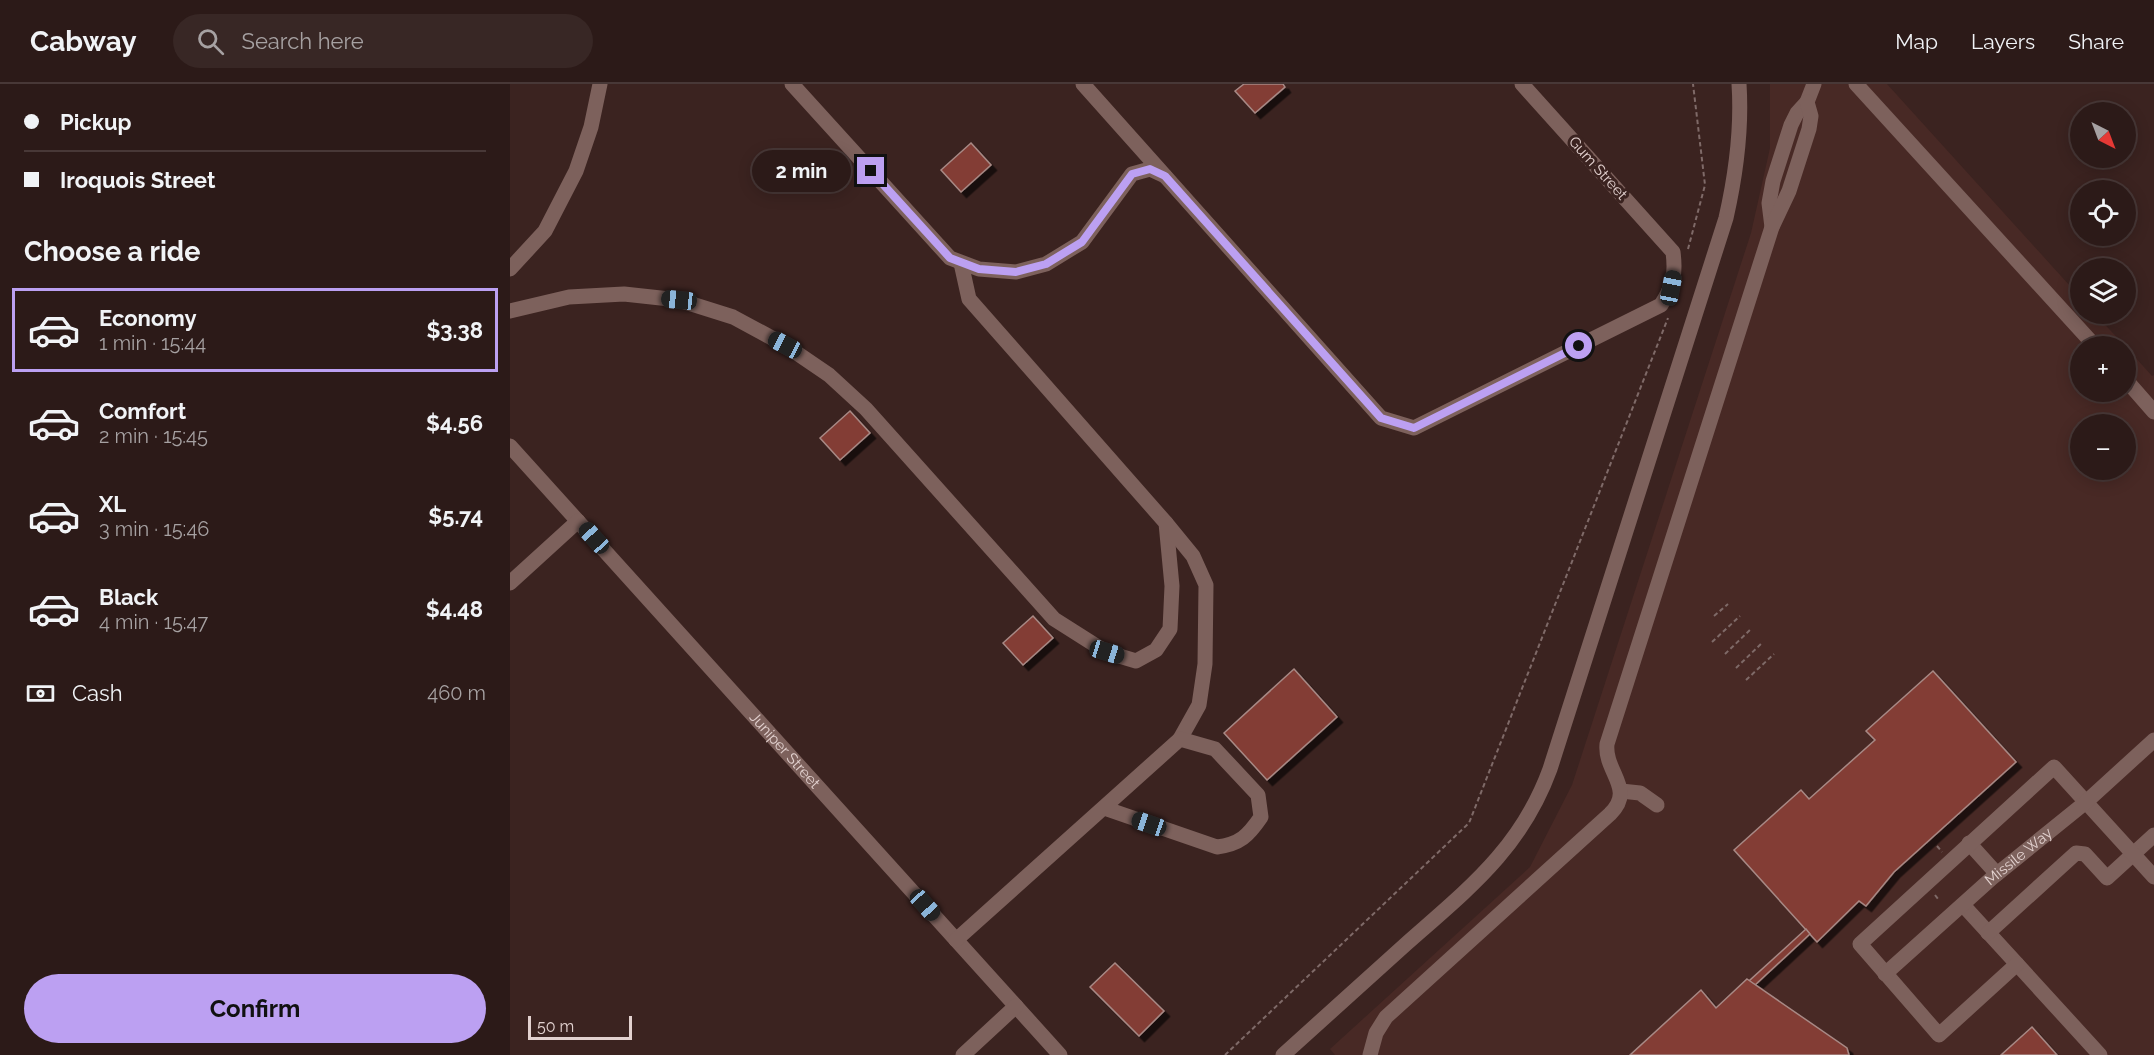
<!DOCTYPE html>
<html lang="en">
<head>
<meta charset="utf-8">
<style>
  body { margin:0; font-family:Raleway,sans-serif; background:#382725; color:#f1f3f6; height:100vh; display:flex; flex-direction:column; font-size:22px; white-space:nowrap }
  * { box-sizing:border-box; margin:0 }
  p { font-size:20px; color:#a6a1a2 }
  .icon { flex:none; width:33px; height:33px; fill:none; stroke:currentColor; stroke-width:2; stroke-linecap:round; stroke-linejoin:round }
  .map { position:relative; flex:1; overflow:hidden }
  .side { display:flex; flex-direction:column; background:#2c1a18; width:510px }
  .side>* { flex:none }
  .guide { display:grid; align-content:center; height:132px; padding:0 24px; background:#2c1a18 }
  .needle { width:39px; rotate:138deg }
  .controls { position:absolute; left:1560px; top:18px; display:grid; gap:12px }
  .controls a { display:grid; place-items:center; width:66px; height:66px; border-radius:50%; background:#2c1a18; box-shadow:0 3px 15px #0003,0 0 0 2px #483837; font-size:30px }
  .scale { position:absolute; left:18px; bottom:15px; width:104px; box-sizing:border-box; padding-left:6px; border:3px solid #e2d1cf; border-top:0; font-size:16px; line-height:21px; white-space:nowrap; color:#e2d1cf; -webkit-text-stroke:4px #3b2320; paint-order:stroke }
  .end { position:absolute; width:27px; height:27px; margin:-14px; border:8px solid #bca0f2; background:#111; box-shadow:0 0 0 3px #111 }
  .from { border-radius:50% }
  .bubble { position:absolute; height:42px; border-radius:21px; background:#2c1a18; box-shadow:0 3px 15px #0003,0 0 0 2px #483837; font-size:20px; font-weight:700; line-height:42px; text-align:center }
  .car { position:absolute; width:18px; height:36px; margin:-18px -9px; border-radius:8px; box-shadow:0 0 4px 2px #0007; background:linear-gradient(#222 24%,#8ab4d8 0 40%,#222 0 76%,#8ab4d8 0 86%,#222 0) }
  .guide b { display:flex; align-items:center; gap:21px; height:57px; font-size:22px }
  .guide b+b { border-top:2px solid #483837 }
  .guide i { width:15px; height:15px; background:#f1f3f6 }
  ul { padding:0; list-style:none }
  li { display:flex; align-items:center; gap:18px; height:84px; margin:0 12px 9px; padding:0 12px; border:3px solid transparent; border-radius:0px }
  li div { flex:1 }
  li b { display:block; font-size:22px }
  li em { font-style:normal; font-weight:700 }
  li.current { border-color:#bca0f2 }
  li>.icon { width:54px; height:54px; stroke-width:1.5 }
  h2 { padding:0 24px; font-size:27px; line-height:72px }
  .pay { display:flex; align-items:center; gap:15px; height:66px; padding:0 24px; font-size:22px }
  .pay p { margin-inline-start:auto }
  .primary-button { display:flex; gap:12px; margin-top:auto; padding:12px 24px }
  .primary-button a { flex:1; height:69px; border-radius:36px; background:#bca0f2; color:#111; font-size:24px; font-weight:700; line-height:69px; text-align:center }
  header { display:flex; align-items:center; gap:36px; box-sizing:border-box; height:84px; padding:0 30px; background:#2c1a18; border-bottom:2px solid #483837 }
  header strong { font-size:28px }
  nav { display:flex; gap:33px; margin-inline-start:auto; font-size:21px }
  .search { width:420px; height:54px; background:#382725; display:flex; align-items:center; gap:15px; box-sizing:border-box; padding:0 21px; border-radius:33px; color:#a6a1a2; font-size:22px }
  main { display:flex; flex:1; min-height:0 }
  .map>svg:first-child { display:block }
  .built { fill:#482925; fill-rule:evenodd }
  .building { fill:#833d35; stroke:#a88985; stroke-width:1.5; filter:url(#shadow) }
  .lines { fill:none; stroke-linecap:round; stroke-linejoin:round }
  .path { stroke:#7f6a68; stroke-width:2; stroke-dasharray:4.5 3; stroke-linecap:butt }
  .minor { stroke:#7d615c; stroke-width:15 }
  .route { stroke:#bca0f2; stroke-width:8 }
  .labels { text-anchor:middle; stroke-width:6; stroke-linejoin:round; paint-order:stroke }
  .street-label { font-size:15px; fill:#e2d1cf; stroke:#3b2320 }
</style>
</head>
<body>
<header>
<strong>Cabway</strong>
<div class="search"><svg class="icon" aria-label="search" viewBox="0 0 24 24"><circle cx="10" cy="10" r="6"/><path d="M15 15l6 6"/></svg>Search here</div>
<nav><a>Map</a><a>Layers</a><a>Share</a></nav>
</header>
<main>
<section class="side">
<div class="guide">
<b><i class="from"></i>Pickup</b>
<b><i></i>Iroquois Street</b>
</div>
<h2>Choose a ride</h2>
<ul>
<li class="current"><svg class="icon" aria-label="car" viewBox="0 0 24 24"><path d="M5 17H2v-5l4-1 3-4h7l3 4 3 1v5h-3M9 17h6M6 11h13"/><circle cx="7" cy="17" r="2"/><circle cx="17" cy="17" r="2"/></svg><div><b>Economy</b><p>1 min · 15:44</p></div><em>$3.38</em></li>
<li><svg class="icon" aria-label="car" viewBox="0 0 24 24"><path d="M5 17H2v-5l4-1 3-4h7l3 4 3 1v5h-3M9 17h6M6 11h13"/><circle cx="7" cy="17" r="2"/><circle cx="17" cy="17" r="2"/></svg><div><b>Comfort</b><p>2 min · 15:45</p></div><em>$4.56</em></li>
<li><svg class="icon" aria-label="car" viewBox="0 0 24 24"><path d="M5 17H2v-5l4-1 3-4h7l3 4 3 1v5h-3M9 17h6M6 11h13"/><circle cx="7" cy="17" r="2"/><circle cx="17" cy="17" r="2"/></svg><div><b>XL</b><p>3 min · 15:46</p></div><em>$5.74</em></li>
<li><svg class="icon" aria-label="car" viewBox="0 0 24 24"><path d="M5 17H2v-5l4-1 3-4h7l3 4 3 1v5h-3M9 17h6M6 11h13"/><circle cx="7" cy="17" r="2"/><circle cx="17" cy="17" r="2"/></svg><div><b>Black</b><p>4 min · 15:47</p></div><em>$4.48</em></li>
</ul>
<div class="pay"><svg class="icon" aria-label="cash" viewBox="0 0 24 24"><path d="M3 7h18v10H3z"/><circle cx="12" cy="12" r="2"/></svg>Cash<p>460 m</p></div>
<div class="primary-button"><a>Confirm</a></div>
</section>
<div class="map">
<svg width="1644" height="971" viewBox="0 0 1644 971">
  <defs>
    <filter id="shadow"><feDropShadow dx="5.5" dy="5.5" stdDeviation="0" flood-color="#0009"/></filter>
  </defs>
  <rect width="100%" height="100%" fill="#3b2320"/>
  <path class="built" d="M 1260,0 L 1377,0 L 1570,213 L 1570,230 L 1585,230 L 1615,262 L 1570,262 L 1570,308 L 1616,308 L 1616,263 L 1642,292 L 1644,291 L 1644,971 L 825,971 L 820,965 L 1020,783 L 1062,701 L 1241,149 L 1260,64 ZM 1570,340 L 1616,340 L 1616,386 L 1570,386 Z"/>
  <g class="building">
    <polygon points="734,0 773,0 775,3 745,29 725,7"/>
    <polygon points="461,59 481,81 451,108 431,86"/>
    <polygon points="340,327 360,349 330,376 310,354"/>
    <polygon points="523,532 543,554 513,581 493,559"/>
    <polygon points="784,585 827,633 757,696 714,649"/>
    <polygon points="1423,587 1506,678 1384,788 1356,822 1349,817 1307,858 1224,766 1291,706 1299,715 1365,656 1356,647"/>
    <polygon points="1296,845 1300,850 1245,901 1239,897"/>
    <polygon points="605,879 654,927 629,952 580,903"/>
    <polygon points="1237,895 1337,964 1339,971 1120,971 1191,906 1206,924"/>
    <polygon points="1522,943 1547,971 1491,971"/>
  </g>
  <g class="lines">
    <g class="path">
      <polyline points="1178,165 1195,101 1183,0"/>
      <polyline points="1204,532 1218,520"/>
      <polyline points="1202,558 1230,532"/>
      <polyline points="1215,570 1242,544"/>
      <polyline points="1226,584 1253,558"/>
      <polyline points="1236,596 1264,570"/>
      <polyline points="1427,762 1432,768"/>
      <polyline points="1425,811 1429,816"/>
      <polyline points="715,971 959,739 1158,234"/>
    </g>
    <g class="minor">
      <polyline points="282,0 440,174 469,185 506,188 536,180 572,158 622,90 640,85 655,92"/>
      <path d="M 573,0 L 871,334 L 904,344 L 1151,221 C 1163,202 1166,191 1163,168 L 1012,0"/>
      <polyline points="1346,0 1585,262"/>
      <polyline points="1262,143 1259,119 1263,97 1281,41 1287,29 1297,18 1304,0"/>
      <polyline points="0,185 35,147 66,87 81,43 90,0"/>
      <polyline points="0,227 59,213 114,210 169,216 223,233 275,261 319,291 356,325 544,535 596,568 626,577 646,566 660,545 662,502 656,439 459,215 451,179"/>
      <polyline points="1616,296 1644,328"/>
      <path id="s1" d="M 0,362 L 550,971"/>
      <polyline points="656,439 683,472 696,501 695,580 689,621 670,655"/>
      <polyline points="0,499 68,437"/>
      <polyline points="1111,707 1130,709 1147,721"/>
      <polyline points="1459,759 1487,790"/>
      <polyline points="1453,821 1590,971"/>
      <polyline points="1478,849 1566,769 1575,770 1597,794 1644,751"/>
      <path d="M 446,856 L 670,655 L 705,665 L 748,711 L 751,733 C 738,752 730,760 707,763 L 594,724"/>
      <polyline points="1507,880 1429,951 1350,860 1544,683 1644,793"/>
      <path id="s2" d="M 1375,890 L 1482,794 L 1576,718 L 1644,656"/>
      <polyline points="453,971 506,922"/>
      <path d="M 773,971 C 814,934 855,897 896,860 C 957,806 1011,765 1040,685 L 1216,134 C 1226,90 1232,45 1229,0"/>
      <path d="M 860,971 L 866,949 L 876,933 L 1100,730 C 1126,705 1094,688 1097,660 L 1262,143 L 1279,107 L 1299,45 L 1301,32 L 1297,18"/>
    </g>
  </g>
  <g class="lines">
    <polyline class="route" points="361,87 440,174 469,185 506,188 536,180 572,158 622,90 640,85 655,92 871,334 904,344 1069,262"/>
  </g>
  <g class="labels">
    <g class="street-label">
      <text transform="translate(1088 84) rotate(48)" y="5">Gum Street</text>
      <text dy="5" stroke="none"><textPath href="#s1" startOffset="410">Juniper Street</textPath></text>
      <text dy="5" stroke="none"><textPath href="#s2" startOffset="178">Missile Way</textPath></text>
    </g>
  </g>
</svg>
<div class="controls">
<a><svg class="needle" viewBox="-14 -14 28 28"><path d="M0-13l5 13h-10z" fill="#e53935"/><path d="M0 13l5-13h-10z" fill="#a6a1a2"/></svg></a>
<a><svg class="icon" aria-label="locate" viewBox="0 0 24 24"><circle cx="12" cy="12" r="6"/><path d="M12 2v4M12 18v4M2 12h4M18 12h4"/></svg></a>
<a><svg class="icon" aria-label="layers" viewBox="0 0 24 24"><path d="M12 4l9 5-9 5-9-5zM3 14l9 5 9-5"/></svg></a>
<a>+</a>
<a>−</a>
</div>
<div class="scale">50 m</div>
<i class="end from" style="left:1069px;top:262px"></i>
<i class="end" style="left:361px;top:87px"></i>
<div class="bubble" style="left:242px;top:66px;width:99px">2 min</div>
<i class="car" style="left:1161px;top:204px;rotate:11deg"></i>
<i class="car" style="left:169px;top:216px;rotate:276deg"></i>
<i class="car" style="left:275px;top:261px;rotate:298deg"></i>
<i class="car" style="left:84px;top:454px;rotate:318deg"></i>
<i class="car" style="left:597px;top:568px;rotate:107deg"></i>
<i class="car" style="left:639px;top:740px;rotate:289deg"></i>
<i class="car" style="left:415px;top:821px;rotate:138deg"></i>
</div>
</main>
</body>
</html>
